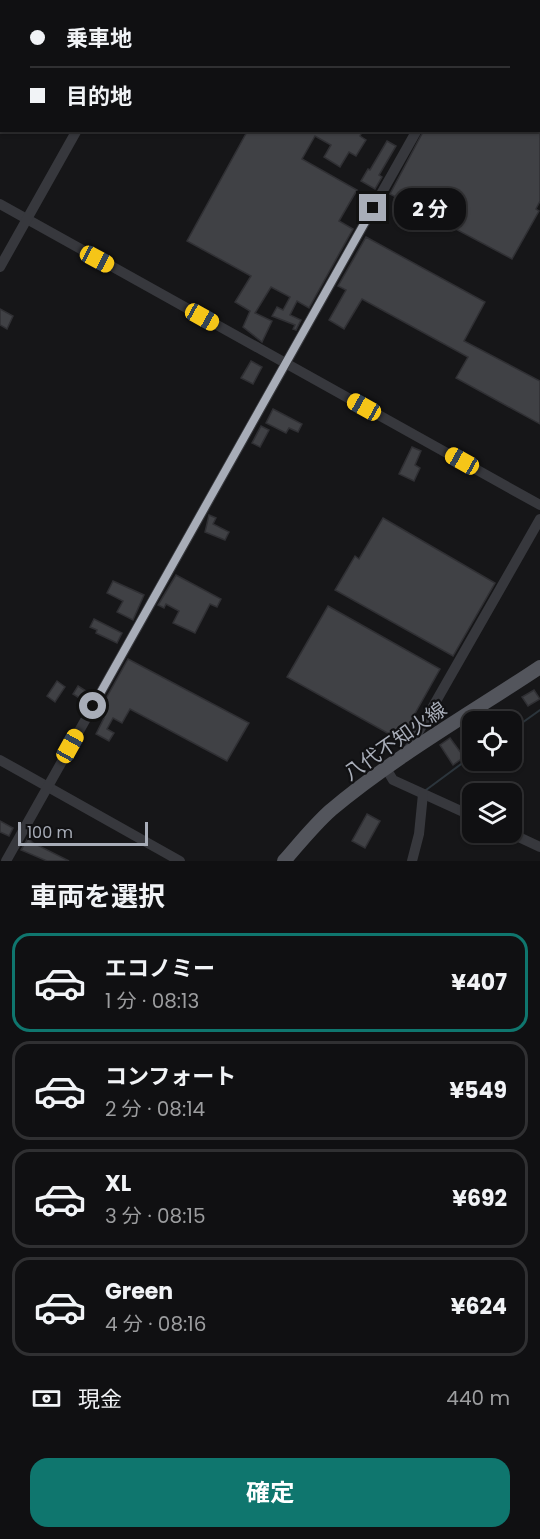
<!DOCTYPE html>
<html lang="ja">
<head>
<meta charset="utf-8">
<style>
  body { margin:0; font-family:Poppins,"Noto Sans JP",sans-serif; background:#19191b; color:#f1f3f6; height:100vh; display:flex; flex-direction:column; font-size:22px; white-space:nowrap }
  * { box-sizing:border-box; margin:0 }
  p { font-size:20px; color:#9c9d9f }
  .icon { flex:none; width:33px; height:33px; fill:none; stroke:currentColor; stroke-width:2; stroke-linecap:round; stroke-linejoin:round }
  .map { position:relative; height:861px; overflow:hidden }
  .drawer { display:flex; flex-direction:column; background:#101012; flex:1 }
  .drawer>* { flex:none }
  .banner { position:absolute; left:0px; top:0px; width:540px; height:132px; box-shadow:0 2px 4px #0004,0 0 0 2px #303032; display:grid; align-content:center; height:132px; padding:0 30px; background:#101012 }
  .buttons { position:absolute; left:462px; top:711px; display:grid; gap:12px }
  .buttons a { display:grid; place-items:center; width:60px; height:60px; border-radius:12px; background:#101012; box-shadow:0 2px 4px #0004,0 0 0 2px #303032; font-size:30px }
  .scale { position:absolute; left:18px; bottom:15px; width:130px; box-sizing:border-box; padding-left:6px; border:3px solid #a8adb8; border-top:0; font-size:16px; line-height:21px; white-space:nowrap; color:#a8adb8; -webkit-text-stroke:4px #111113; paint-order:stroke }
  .end { position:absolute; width:27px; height:27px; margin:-14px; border:8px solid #a8adb8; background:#111; box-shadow:0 0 0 3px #111 }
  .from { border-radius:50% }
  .bubble { position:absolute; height:42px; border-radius:18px; background:#101012; box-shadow:0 2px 4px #0004,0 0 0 2px #303032; font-size:20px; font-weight:700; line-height:42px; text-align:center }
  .car { position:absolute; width:18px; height:36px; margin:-18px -9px; border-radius:8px; box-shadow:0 0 4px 2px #0007; background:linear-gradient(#f5c518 24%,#345 0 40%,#f5c518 0 76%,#345 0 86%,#f5c518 0) }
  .banner b { display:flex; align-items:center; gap:21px; height:57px; font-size:22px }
  .banner b+b { border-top:2px solid #303032 }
  .banner i { width:15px; height:15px; background:#f1f3f6 }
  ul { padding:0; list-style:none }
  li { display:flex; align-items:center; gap:18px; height:99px; margin:0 12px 9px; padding:0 18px; border:3px solid #303032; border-radius:18px }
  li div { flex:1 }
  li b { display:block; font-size:22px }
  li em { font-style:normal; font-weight:700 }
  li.current { border-color:#0f766e }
  li>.icon { width:54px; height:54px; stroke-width:1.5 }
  h2 { padding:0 30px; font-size:27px; line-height:72px }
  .pay { display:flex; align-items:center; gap:15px; height:66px; padding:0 30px; font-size:22px }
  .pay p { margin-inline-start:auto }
  .action { display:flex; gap:12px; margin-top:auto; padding:12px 30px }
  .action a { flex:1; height:69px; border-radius:18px; background:#0f766e; color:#fff; font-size:24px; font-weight:700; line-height:69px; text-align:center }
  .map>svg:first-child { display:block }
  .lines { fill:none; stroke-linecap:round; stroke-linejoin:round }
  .stream { stroke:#2c353c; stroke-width:2 }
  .building { fill:#404145; stroke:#303034; stroke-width:1.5 }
  .minor { stroke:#37383d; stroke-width:10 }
  .major { stroke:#53555c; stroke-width:14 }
  .route { stroke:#a8adb8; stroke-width:8 }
  .labels { text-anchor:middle; stroke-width:4.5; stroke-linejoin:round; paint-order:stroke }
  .street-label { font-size:20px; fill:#a8adb8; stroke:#111113 }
</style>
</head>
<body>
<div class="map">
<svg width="540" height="861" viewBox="0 0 540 861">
  <rect width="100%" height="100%" fill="#161618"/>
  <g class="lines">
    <g class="stream">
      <polyline points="512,730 540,710"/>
      <polyline points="426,790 472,756"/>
    </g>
  </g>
  <g class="building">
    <polygon points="248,130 363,130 360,136 366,140 356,156 349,152 340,167 324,157 331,145 315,136 302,159 357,190 339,221 353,229 309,308 297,301 290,315 301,320 296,330 293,329 295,325 272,316 277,307 283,310 290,297 271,287 255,313 272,321 262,342 243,327 250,311 235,302 251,276 187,241"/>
    <polygon points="424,130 540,130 540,201 536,209 539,211 512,259 390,194"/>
    <polygon points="387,141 396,146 379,175 382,177 375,189 361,181 368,169 370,170"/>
    <polygon points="366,237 485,302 464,341 540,381 540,424 456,378 468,357 362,299 344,329 329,320 346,290 338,286"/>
    <polygon points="0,309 13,316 7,329 0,325"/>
    <polygon points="251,361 262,367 253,384 241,378"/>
    <polygon points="273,409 302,424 298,432 289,428 286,433 266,423"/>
    <polygon points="261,426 269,430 260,447 252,443"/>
    <polygon points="412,447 421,451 415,465 420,468 414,481 399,474"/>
    <polygon points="209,515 216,518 213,524 229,532 225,540 205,532"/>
    <polygon points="383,518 495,583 453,656 335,590 355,556 359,559"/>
    <polygon points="176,575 221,599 217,607 210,604 195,633 173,623 179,611 166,604 164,608 158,605"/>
    <polygon points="113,581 144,595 133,620 117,612 123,601 107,593"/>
    <polygon points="328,606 440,669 400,740 287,677"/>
    <polygon points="94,619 122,633 117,643 96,633 97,630 90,627"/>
    <polygon points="128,659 249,723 227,761 130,709 122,723 113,718 107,729 114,733 109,741 96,734 104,718 102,717 104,714 99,711"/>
    <polygon points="57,681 65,687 55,702 47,696"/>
    <polygon points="78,686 89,693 84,701 73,694"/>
    <polygon points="534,690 540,699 528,706 522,697"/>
    <polygon points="450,738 464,757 453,765 440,745"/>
    <polygon points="367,814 380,821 365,848 352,841"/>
    <polygon points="0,821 13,828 9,836 0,832"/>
    <polygon points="28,838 33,843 69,861 47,861 21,850"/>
  </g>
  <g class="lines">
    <g class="minor">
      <polyline points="150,2 151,0"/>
      <polyline points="490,2 491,0"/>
      <polyline points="0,204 540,505"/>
      <polyline points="0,267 77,130"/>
      <polyline points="407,752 540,519"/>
      <polyline points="0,760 180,861"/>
      <polyline points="387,770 393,780 472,816"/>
      <polyline points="508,832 540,847"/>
      <polyline points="6,861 417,130"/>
      <polyline points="412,861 419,834 423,794"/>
    </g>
    <path class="major" d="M 284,861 C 299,844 314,825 331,810 C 394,757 471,713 540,667"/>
  </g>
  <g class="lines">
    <polyline class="route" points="93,706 373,208"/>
  </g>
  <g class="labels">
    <g class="street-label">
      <text transform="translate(395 741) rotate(-35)" y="7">八代不知火線</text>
    </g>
  </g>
</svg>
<div class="buttons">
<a><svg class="icon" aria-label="locate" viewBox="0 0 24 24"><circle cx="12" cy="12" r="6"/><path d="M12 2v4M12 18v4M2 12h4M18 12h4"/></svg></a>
<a><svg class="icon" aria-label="layers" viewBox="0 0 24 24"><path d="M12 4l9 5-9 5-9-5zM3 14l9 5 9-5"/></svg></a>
</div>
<div class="scale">100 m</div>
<i class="end from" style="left:93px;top:706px"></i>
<i class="end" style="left:373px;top:208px"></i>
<div class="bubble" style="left:394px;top:188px;width:72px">2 分</div>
<i class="car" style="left:97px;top:259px;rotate:118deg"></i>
<i class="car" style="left:202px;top:317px;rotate:119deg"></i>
<i class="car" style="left:364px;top:407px;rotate:299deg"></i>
<i class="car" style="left:462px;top:461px;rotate:299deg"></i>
<i class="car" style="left:70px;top:746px;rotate:29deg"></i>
<div class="banner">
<b><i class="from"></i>乗車地</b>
<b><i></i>目的地</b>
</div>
</div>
<section class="drawer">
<h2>車両を選択</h2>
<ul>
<li class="current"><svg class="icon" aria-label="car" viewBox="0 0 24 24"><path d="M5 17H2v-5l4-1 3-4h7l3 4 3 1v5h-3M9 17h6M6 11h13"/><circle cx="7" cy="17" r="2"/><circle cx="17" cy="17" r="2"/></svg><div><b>エコノミー</b><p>1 分 · 08:13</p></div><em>¥407</em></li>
<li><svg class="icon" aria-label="car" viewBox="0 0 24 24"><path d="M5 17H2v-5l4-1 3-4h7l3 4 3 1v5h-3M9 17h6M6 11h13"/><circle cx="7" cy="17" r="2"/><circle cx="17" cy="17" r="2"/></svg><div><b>コンフォート</b><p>2 分 · 08:14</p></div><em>¥549</em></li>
<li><svg class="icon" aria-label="car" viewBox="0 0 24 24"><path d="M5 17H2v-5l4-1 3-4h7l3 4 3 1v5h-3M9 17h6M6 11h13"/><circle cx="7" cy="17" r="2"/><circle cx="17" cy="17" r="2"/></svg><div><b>XL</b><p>3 分 · 08:15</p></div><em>¥692</em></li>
<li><svg class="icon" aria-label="car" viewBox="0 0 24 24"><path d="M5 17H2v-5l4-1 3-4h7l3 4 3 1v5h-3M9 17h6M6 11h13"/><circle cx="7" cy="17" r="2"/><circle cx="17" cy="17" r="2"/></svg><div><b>Green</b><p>4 分 · 08:16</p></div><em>¥624</em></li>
</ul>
<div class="pay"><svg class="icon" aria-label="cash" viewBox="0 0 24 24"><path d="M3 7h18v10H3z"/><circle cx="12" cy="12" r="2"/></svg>現金<p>440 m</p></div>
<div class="action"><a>確定</a></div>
</section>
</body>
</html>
